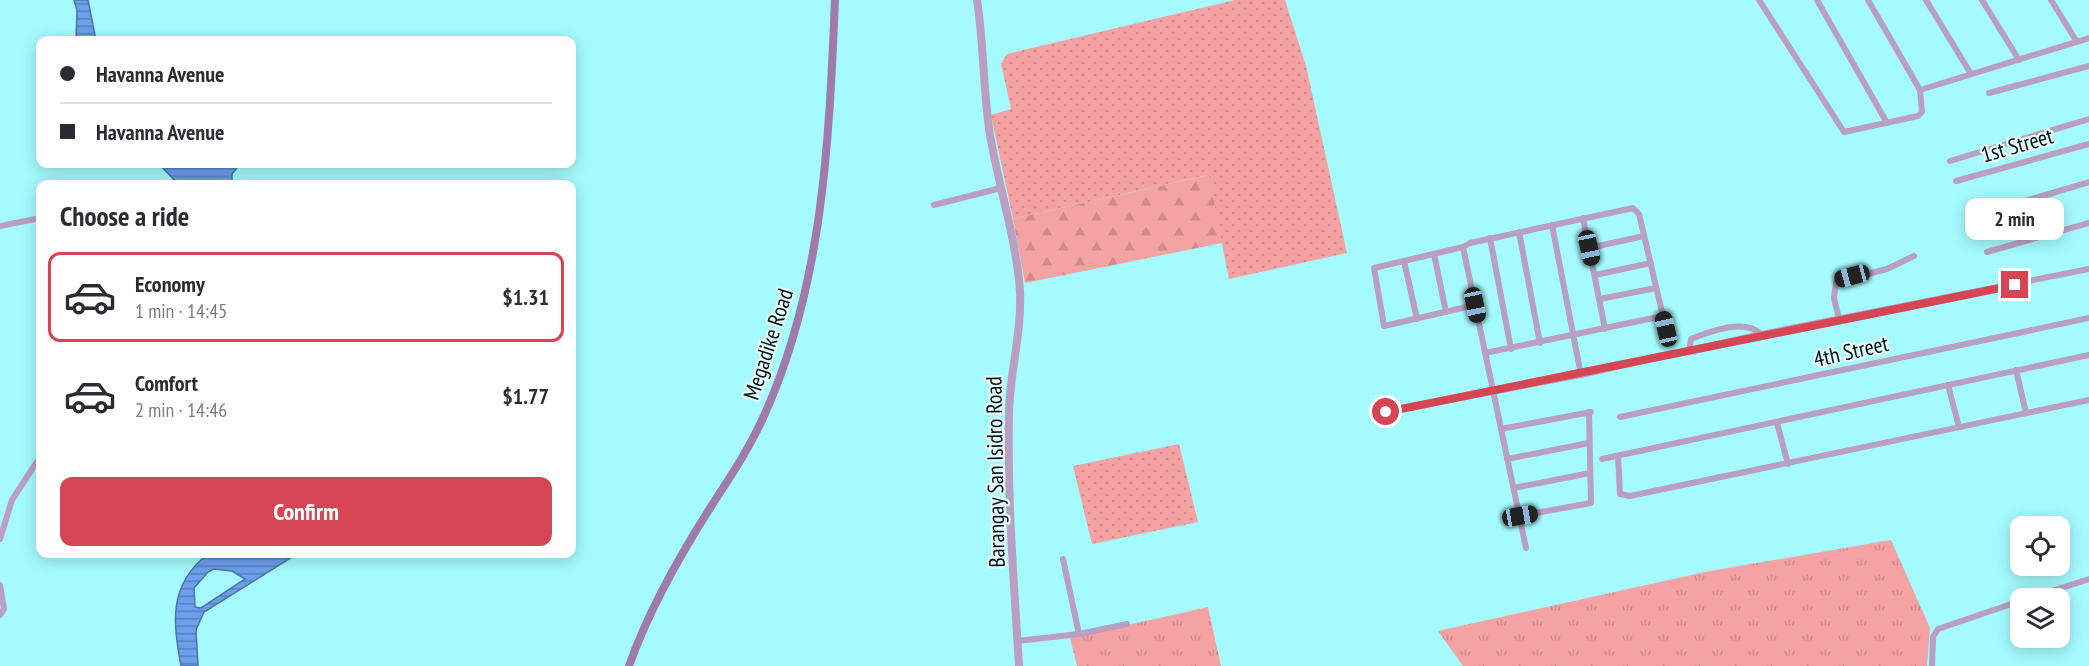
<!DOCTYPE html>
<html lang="en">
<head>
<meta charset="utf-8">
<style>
  body { margin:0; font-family:"PT Sans Narrow",sans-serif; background:#f2f2f3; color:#2b2b33; height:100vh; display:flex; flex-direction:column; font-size:22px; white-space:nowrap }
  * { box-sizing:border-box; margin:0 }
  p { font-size:20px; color:#7c7c81 }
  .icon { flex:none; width:33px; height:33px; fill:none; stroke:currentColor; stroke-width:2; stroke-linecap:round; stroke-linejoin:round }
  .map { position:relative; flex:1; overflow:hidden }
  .side { position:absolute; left:36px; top:180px; width:540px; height:378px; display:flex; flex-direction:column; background:#fff; border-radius:12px; box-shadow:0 3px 15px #0003 }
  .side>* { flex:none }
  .hud { position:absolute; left:36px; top:36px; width:540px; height:132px; border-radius:12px; box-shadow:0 3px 15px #0003; display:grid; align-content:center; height:132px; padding:0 24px; background:#fff }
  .fabs { position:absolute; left:2010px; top:516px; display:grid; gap:12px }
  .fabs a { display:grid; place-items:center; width:60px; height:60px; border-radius:12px; background:#fff; box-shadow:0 3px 15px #0003; font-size:30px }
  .end { position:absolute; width:27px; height:27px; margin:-14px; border:8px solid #d54554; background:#fff; box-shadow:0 0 0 3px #fff }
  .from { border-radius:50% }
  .bubble { position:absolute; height:42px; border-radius:12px; background:#fff; box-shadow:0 3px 15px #0003; font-size:20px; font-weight:800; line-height:42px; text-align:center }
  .car { position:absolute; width:18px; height:36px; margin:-18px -9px; border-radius:8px; box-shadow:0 0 4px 2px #0007; background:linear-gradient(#222 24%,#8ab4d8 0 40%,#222 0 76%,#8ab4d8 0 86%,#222 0) }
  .hud b { display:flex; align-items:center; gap:21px; height:57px; font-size:22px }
  .hud b+b { border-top:2px solid #e1e1e2 }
  .hud i { width:15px; height:15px; background:#2b2b33 }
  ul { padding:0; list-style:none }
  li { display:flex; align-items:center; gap:18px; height:90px; margin:0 12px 9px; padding:0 12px; border:3px solid transparent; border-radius:12px }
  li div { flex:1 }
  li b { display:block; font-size:22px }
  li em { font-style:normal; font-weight:800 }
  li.current { border-color:#d54554 }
  li>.icon { width:54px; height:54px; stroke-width:1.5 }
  h2 { padding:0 24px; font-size:27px; line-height:72px }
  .action { display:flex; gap:12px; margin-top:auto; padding:12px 24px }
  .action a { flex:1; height:69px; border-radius:12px; background:#d54554; color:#fff; font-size:24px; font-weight:800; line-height:69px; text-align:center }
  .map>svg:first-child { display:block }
  .grass { fill:url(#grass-dots) }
  .forest { fill:url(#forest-firs) }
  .park { fill:url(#park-tufts) }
  .water { fill:url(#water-rules); stroke:#4c74ab; stroke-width:1.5; fill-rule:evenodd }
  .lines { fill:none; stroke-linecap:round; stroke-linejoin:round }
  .minor { stroke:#b99fc1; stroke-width:6 }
  .tertiary { stroke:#b99fc1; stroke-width:8 }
  .secondary { stroke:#a17aad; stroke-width:8 }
  .route { stroke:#d54554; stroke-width:8 }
  .labels { text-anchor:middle; stroke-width:4.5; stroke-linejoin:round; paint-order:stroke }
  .street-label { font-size:22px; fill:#001112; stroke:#e6fafb }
</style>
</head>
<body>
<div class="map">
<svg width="2089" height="666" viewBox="0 0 2089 666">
  <defs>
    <pattern id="grass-dots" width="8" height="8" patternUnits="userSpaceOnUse" patternTransform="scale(1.5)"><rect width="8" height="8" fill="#f5a2a3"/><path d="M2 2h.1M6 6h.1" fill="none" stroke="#d08a8b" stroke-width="1.8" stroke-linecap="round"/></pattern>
    <pattern id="forest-firs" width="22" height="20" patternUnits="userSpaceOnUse" patternTransform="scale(1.5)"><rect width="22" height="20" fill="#f5a2a3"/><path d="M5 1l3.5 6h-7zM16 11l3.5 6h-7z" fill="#d08a8b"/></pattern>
    <pattern id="park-tufts" width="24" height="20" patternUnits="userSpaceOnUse" patternTransform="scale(1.5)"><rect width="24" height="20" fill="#f5a2a3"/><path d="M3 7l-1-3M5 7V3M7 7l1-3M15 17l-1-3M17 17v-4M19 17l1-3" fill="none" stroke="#d08a8b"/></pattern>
    <pattern id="water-rules" width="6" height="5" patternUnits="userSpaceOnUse" patternTransform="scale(1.5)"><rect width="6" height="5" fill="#6c9fec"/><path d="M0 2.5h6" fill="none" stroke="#5680be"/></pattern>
  </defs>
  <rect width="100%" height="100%" fill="#a4fafd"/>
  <g class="grass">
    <polygon points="1235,0 1285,0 1306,66 1347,253 1229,279 1208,175 1013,219 991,115 1011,109 1001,64 1007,54"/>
    <polygon points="1179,444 1198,522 1092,544 1073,466"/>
  </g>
  <polygon class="forest" points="1209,175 1222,243 1025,283 1013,219"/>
  <g class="park">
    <polygon points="1891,540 1930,628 1927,666 1463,666 1438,631 1705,572"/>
    <polygon points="1208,607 1221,666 1077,666 1070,638"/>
  </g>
  <g class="water">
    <polygon points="74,0 88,0 96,40 76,40 77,10"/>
    <polygon points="159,164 240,164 232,174 232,184 178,184"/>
    <path d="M 208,554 L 297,554 L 204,612 L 196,630 L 198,666 L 181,666 C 173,622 168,585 208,554 ZM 214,569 L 232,571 L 245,579 L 201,608 L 195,607 L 194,588 L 208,572 Z"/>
  </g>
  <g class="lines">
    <g class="minor">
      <polyline points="1759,0 1844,132 1918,116 1922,112 1920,90 2089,38"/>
      <polyline points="1817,0 1887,123"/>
      <polyline points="1868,0 1920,90"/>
      <polyline points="1926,0 1971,74"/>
      <polyline points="1982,0 2019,60"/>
      <polyline points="2051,0 2077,42"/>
      <polyline points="1989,93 2089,66"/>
      <polyline points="1950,161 2089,119"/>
      <polyline points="1956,181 2089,144"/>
      <polyline points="934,205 1001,188"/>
      <polyline points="1975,216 2089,182"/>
      <polyline points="1583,218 1605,329"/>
      <polyline points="1552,225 1581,375"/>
      <polyline points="0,226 40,218"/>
      <polyline points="1519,232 1540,343"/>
      <polyline points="1490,238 1511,349"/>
      <polyline points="1463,247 1526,548"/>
      <polyline points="1589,248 1644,236"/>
      <polyline points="1987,252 2089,223"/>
      <polyline points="1434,254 1446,312"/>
      <polyline points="1404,261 1417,319"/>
      <polyline points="1595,275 1651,263"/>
      <polyline points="1600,299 1656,288"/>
      <polyline points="1475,305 1384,326 1374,268 1463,247 1470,243 1633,208 1639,214 1666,329"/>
      <polyline points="1839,319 1834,298 1836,282 1887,269 1914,256"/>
      <path d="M 1689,352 L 1691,339 C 1711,331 1745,318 1761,334"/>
      <polyline points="1485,353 1663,316"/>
      <polyline points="2016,370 2026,413"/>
      <polyline points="1948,385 1959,427"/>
      <polyline points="1386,412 1581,375 1761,334 2089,269"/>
      <polyline points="1620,417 2089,318"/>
      <polyline points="1777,423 1788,464"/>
      <polyline points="1501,429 1591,412"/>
      <polyline points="1618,456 1620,494 1630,496 2089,400"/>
      <polyline points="1507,459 1589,443"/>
      <polyline points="1602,459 2089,355"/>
      <polyline points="1514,488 1590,473"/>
      <polyline points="1519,516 1591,503 1589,412"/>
      <polyline points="0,539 12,500 40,457"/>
      <polyline points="1063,559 1079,634"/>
      <polyline points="0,585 4,609 0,615"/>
      <polyline points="2030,598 2089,579"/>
      <polyline points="1017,641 1079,634 1127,624"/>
      <polyline points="1932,666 1933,637 1938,629 2020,601"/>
    </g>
    <path class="tertiary" d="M 977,0 C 984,45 983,90 990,135 C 999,188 1016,238 1020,291 C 1022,331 1010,372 1009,412 C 1007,497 1014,582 1019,666"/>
    <path class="secondary" d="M 629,666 C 649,609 680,555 712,505 C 730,477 749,449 763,418 C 823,287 829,142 835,0"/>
  </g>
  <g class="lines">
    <polyline class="route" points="1386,412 2015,285"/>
  </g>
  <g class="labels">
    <g class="street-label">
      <text transform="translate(2017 145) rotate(-16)" y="8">1st Street</text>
      <text transform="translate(768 344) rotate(-72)" y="8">Megadike Road</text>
      <text transform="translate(1851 351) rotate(-13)" y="8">4th Street</text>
      <text transform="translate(995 472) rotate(-91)" y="8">Barangay San Isidro Road</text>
    </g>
  </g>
</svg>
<div class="fabs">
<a><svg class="icon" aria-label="locate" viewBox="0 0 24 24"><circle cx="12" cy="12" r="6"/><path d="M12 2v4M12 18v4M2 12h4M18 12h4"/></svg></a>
<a><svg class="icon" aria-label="layers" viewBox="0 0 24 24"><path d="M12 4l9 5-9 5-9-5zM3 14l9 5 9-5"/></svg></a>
</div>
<i class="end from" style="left:1386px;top:412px"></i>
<i class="end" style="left:2015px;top:285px"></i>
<div class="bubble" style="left:1965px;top:198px;width:99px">2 min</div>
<i class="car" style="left:1589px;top:248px;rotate:168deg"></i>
<i class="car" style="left:1852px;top:276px;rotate:255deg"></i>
<i class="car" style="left:1475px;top:305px;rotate:168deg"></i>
<i class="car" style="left:1666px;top:329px;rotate:347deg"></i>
<i class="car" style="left:1520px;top:516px;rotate:80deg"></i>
<div class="hud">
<b><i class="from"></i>Havanna Avenue</b>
<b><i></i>Havanna Avenue</b>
</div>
<section class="side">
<h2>Choose a ride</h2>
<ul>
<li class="current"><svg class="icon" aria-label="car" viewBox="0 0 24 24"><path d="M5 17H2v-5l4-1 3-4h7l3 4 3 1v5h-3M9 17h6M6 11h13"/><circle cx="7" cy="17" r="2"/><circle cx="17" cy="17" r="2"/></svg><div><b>Economy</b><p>1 min · 14:45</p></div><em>$1.31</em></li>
<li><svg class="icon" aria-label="car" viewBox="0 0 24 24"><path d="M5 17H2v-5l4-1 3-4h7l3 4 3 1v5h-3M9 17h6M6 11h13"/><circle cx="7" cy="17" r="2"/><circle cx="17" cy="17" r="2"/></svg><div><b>Comfort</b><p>2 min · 14:46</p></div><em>$1.77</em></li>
</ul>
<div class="action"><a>Confirm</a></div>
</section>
</div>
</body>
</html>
